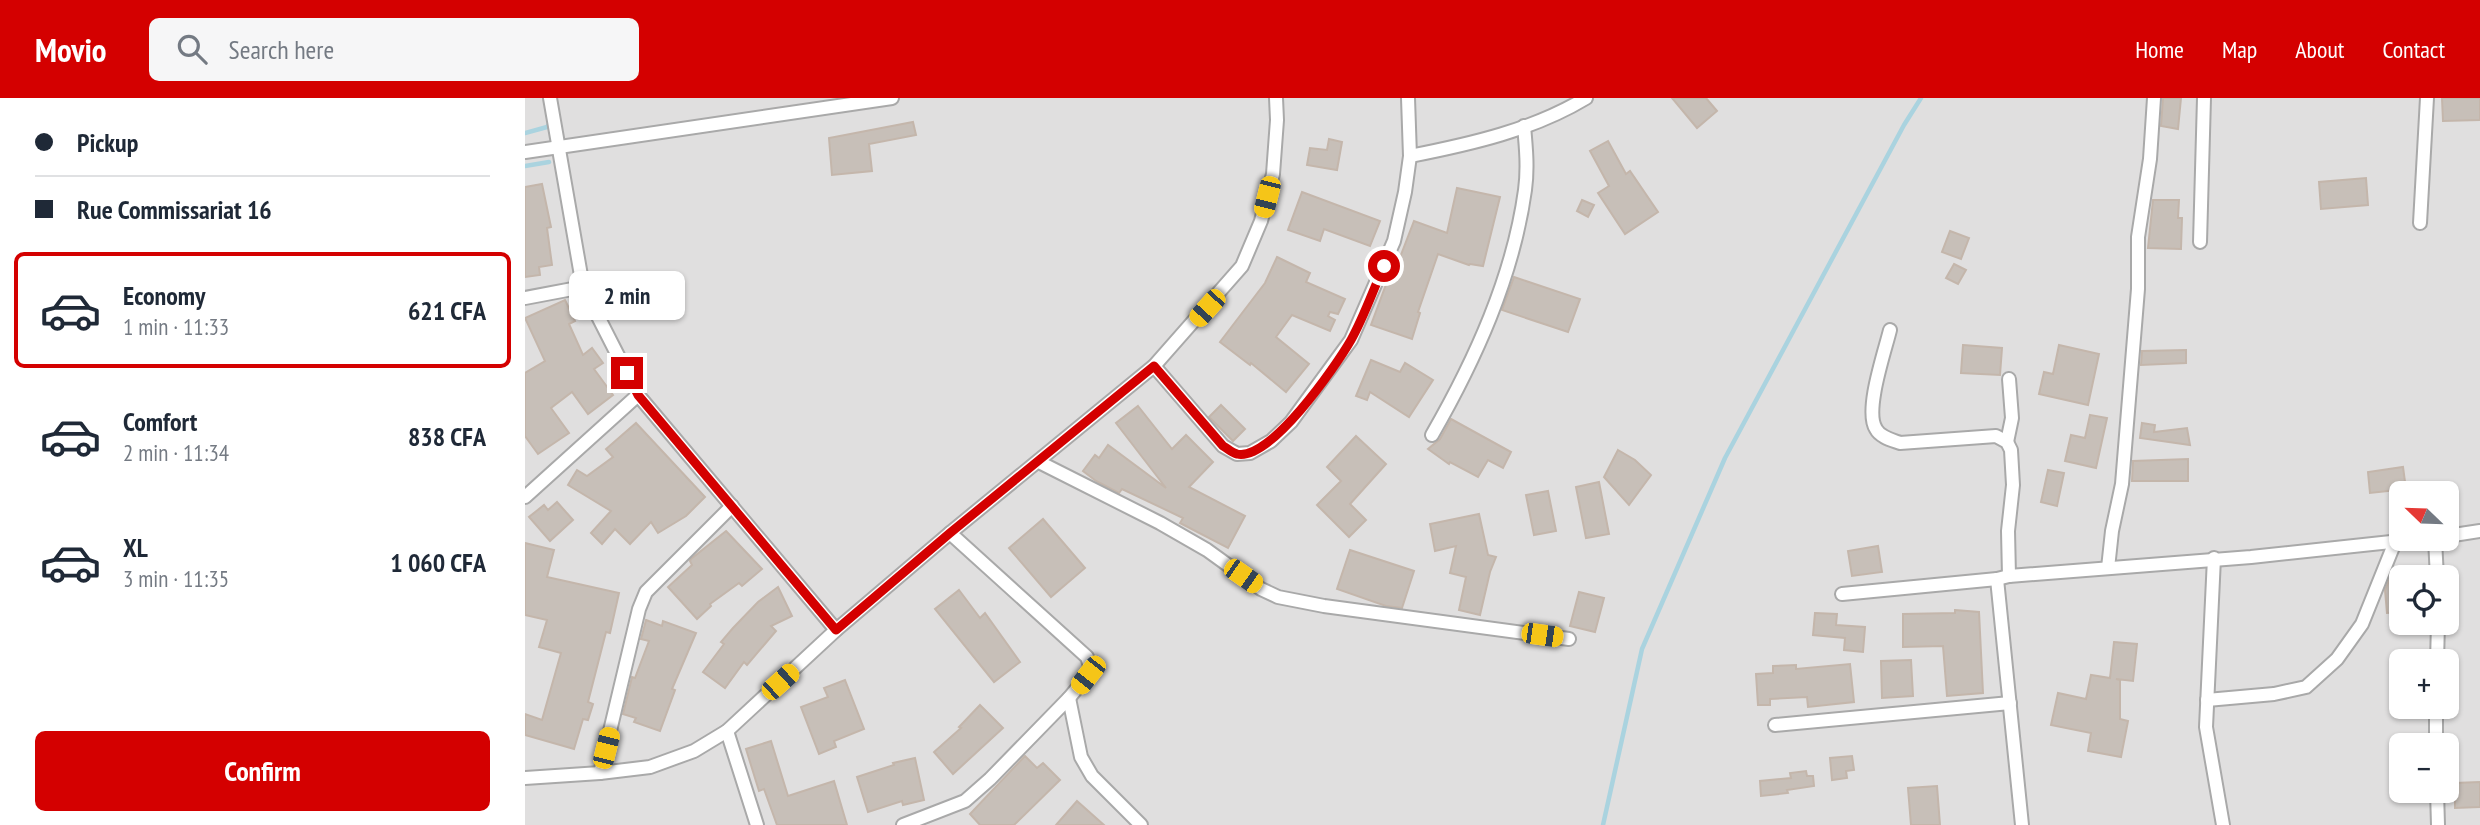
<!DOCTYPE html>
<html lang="en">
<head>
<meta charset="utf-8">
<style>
  body { margin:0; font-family:"PT Sans Narrow",sans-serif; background:#f6f6f7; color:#1f2937; height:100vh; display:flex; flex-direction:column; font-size:26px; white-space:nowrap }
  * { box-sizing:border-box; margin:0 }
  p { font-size:23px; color:#747a83 }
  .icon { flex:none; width:38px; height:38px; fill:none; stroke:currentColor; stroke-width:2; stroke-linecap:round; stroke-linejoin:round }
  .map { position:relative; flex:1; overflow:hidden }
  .details { display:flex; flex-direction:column; background:#fff; width:525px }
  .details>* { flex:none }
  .banner { display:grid; align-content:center; height:154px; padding:0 35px; background:#fff }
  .needle { width:46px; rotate:293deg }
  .controls { position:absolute; left:1864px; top:383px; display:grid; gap:14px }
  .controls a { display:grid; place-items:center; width:70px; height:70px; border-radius:10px; background:#fff; box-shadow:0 2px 5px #0004; font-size:35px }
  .end { position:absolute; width:32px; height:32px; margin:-16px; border:9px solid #d40000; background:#fff; box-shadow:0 0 0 4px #fff }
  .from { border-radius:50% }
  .bubble { position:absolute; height:49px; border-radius:10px; background:#fff; box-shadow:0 2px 5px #0004; font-size:23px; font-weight:700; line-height:49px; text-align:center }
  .car { position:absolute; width:21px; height:42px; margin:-21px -10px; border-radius:9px; box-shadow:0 0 5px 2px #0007; background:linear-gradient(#f5c518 24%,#345 0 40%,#f5c518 0 76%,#345 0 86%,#f5c518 0) }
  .banner b { display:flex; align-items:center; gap:24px; height:66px; font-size:26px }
  .banner b+b { border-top:2px solid #e0e1e3 }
  .banner i { width:18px; height:18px; background:#1f2937 }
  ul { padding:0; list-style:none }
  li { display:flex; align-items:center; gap:21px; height:116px; margin:0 14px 10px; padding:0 21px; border:4px solid transparent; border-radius:10px }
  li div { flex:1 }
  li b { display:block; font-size:26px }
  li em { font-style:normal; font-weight:700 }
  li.on { border-color:#d40000 }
  li>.icon { width:63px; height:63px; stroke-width:1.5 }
  .cta { display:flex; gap:14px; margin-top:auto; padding:14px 35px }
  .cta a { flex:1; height:80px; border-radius:10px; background:#d40000; color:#fff; font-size:28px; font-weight:700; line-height:80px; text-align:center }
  header { display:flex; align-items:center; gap:42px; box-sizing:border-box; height:98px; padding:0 35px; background:#d40000; color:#fff }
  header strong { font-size:33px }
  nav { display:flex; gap:38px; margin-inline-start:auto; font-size:24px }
  .search { width:490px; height:63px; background:#f6f6f7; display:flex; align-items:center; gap:18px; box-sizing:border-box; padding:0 24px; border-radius:10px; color:#747a83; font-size:26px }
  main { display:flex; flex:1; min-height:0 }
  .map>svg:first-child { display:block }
  .residential { fill:#e0dfdf; fill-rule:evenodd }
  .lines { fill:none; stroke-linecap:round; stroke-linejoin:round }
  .stream { stroke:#aad3df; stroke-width:4.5 }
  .building { fill:#c7bfb8; stroke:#c4b6ab; stroke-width:2 }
  .street-casing { stroke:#a9a9a9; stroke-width:16 }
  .street { stroke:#fff; stroke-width:12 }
  .route { stroke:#d40000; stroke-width:9 }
</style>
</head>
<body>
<header>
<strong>Movio</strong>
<div class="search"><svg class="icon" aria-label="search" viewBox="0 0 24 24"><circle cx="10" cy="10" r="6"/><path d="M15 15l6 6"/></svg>Search here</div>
<nav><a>Home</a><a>Map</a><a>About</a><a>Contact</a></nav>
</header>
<main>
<section class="details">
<div class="banner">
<b><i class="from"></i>Pickup</b>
<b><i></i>Rue Commissariat 16</b>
</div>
<ul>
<li class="on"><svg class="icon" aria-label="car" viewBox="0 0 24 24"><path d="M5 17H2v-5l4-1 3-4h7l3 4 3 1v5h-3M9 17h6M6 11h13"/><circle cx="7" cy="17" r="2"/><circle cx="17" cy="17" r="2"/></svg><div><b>Economy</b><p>1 min · 11:33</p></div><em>621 CFA</em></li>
<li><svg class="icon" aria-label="car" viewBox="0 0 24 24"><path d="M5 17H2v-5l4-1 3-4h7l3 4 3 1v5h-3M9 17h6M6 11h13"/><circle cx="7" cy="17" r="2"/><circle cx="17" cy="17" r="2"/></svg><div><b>Comfort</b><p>2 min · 11:34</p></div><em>838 CFA</em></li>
<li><svg class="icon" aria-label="car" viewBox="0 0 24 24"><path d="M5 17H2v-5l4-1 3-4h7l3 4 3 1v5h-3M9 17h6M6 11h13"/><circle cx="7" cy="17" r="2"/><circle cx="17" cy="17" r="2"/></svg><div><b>XL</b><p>3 min · 11:35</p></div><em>1 060 CFA</em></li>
</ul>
<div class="cta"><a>Confirm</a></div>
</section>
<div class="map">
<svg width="1955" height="727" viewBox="0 0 1955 727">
  <rect width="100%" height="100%" fill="#f2efe9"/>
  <path class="residential" d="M 0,0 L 1955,0 L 1955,727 L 0,727 ZM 1876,396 L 1922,396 L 1922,441 L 1876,441 ZM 1876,480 L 1922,480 L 1922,525 L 1876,525 ZM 1876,564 L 1922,564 L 1922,609 L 1876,609 ZM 1876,648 L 1922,648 L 1922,693 L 1876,693 Z"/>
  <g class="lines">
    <g class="stream">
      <polyline points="0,35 22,29 26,24"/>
      <polyline points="0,68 24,64"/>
      <polyline points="1078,727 1117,551 1200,360 1379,27 1396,0"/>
    </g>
  </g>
  <g class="building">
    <polygon points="1147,0 1181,0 1192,13 1172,30"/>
    <polygon points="1638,0 1656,0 1653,31 1636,28"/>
    <polygon points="1917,0 1955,0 1955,22 1918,23"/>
    <polygon points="388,24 391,37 344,46 347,73 307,77 304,40"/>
    <polygon points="804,41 817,44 812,72 782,67 785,50 802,52"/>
    <polygon points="1083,43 1101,76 1105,73 1133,114 1100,136 1073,95 1084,88 1065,53"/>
    <polygon points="1841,80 1843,107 1796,111 1794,84"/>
    <polygon points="17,86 26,129 22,130 27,167 14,169 15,177 0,179 0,89"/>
    <polygon points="932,90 975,99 958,168 945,166 944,167 913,156 893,214 895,215 887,241 846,227 869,165 871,161 874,162 889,123 922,135"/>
    <polygon points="777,94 855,123 845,148 799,131 795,143 763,132"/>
    <polygon points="1057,102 1069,107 1063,119 1052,113"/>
    <polygon points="1628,102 1654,102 1653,120 1657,120 1656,151 1623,150"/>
    <polygon points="1425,133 1444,140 1436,161 1417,154"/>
    <polygon points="752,159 785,175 781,184 820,201 813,216 805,214 803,218 810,222 805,233 767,217 751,239 784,266 761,294 726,265 725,267 695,244 740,185"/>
    <polygon points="1429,166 1441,172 1433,186 1421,180"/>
    <polygon points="989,179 1055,201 1043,234 977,212"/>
    <polygon points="40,202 50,223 44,226 58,257 67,250 78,265 69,271 88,297 63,316 47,294 26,310 44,335 13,356 0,338 0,275 20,263 0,220"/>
    <polygon points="1438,247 1477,250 1475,277 1436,275"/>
    <polygon points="1534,247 1574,256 1563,307 1514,296 1519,274 1528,276"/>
    <polygon points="1661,252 1661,265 1616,267 1617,253"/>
    <polygon points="846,262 875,274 880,265 908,282 884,319 845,294 842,302 831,298"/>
    <polygon points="696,307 720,331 708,343 684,319"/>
    <polygon points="613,308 647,351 661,337 688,364 664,389 720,418 703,450 655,425 658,420 597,391 594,395 571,383 558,373 570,357 574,360 583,347 641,390 591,325"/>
    <polygon points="1565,317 1582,320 1571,370 1540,363 1546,337 1560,340"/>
    <polygon points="926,321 986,354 978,370 963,362 953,379 925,364 924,366 903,351 915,341"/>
    <polygon points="111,325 180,399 161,418 133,435 126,424 105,446 90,431 77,446 66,435 86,413 43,387 52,372 62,378 88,359 81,351"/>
    <polygon points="1617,325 1630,327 1629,334 1662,330 1665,347 1615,340"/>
    <polygon points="831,338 861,366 825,406 841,422 824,439 792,407 816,383 802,369"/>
    <polygon points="1093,352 1110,362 1126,377 1104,407 1079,379"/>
    <polygon points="1663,361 1663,383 1607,383 1608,363"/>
    <polygon points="1878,369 1881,391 1845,395 1843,374"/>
    <polygon points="1523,372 1539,375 1532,408 1516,404"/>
    <polygon points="1074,384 1084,436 1061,440 1051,389"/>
    <polygon points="1023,393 1031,433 1009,437 1001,397"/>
    <polygon points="32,404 48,422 25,443 4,419 19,407 23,412"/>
    <polygon points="954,416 963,457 971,459 965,474 955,517 934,512 941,479 925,475 931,448 910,453 905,426"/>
    <polygon points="518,421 560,470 526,499 484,450"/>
    <polygon points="201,433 237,471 217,488 214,485 185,506 186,508 172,521 143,489 167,467 165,463 166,461"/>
    <polygon points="0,445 29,452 22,479 94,495 85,535 81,534 63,604 68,606 63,622 58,621 49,651 0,637 0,616 17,622 36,555 14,549 22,522 0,517"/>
    <polygon points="1353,448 1357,474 1327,478 1323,453"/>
    <polygon points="825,452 889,473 877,510 861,508 812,491"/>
    <polygon points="1865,480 1876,479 1876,514 1862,515 1860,492"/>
    <polygon points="253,489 267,518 246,528 251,533 222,567 219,564 200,590 178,574 199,546 196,544 208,530 233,504"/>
    <polygon points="434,492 455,520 460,515 495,564 469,584 410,511"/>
    <polygon points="1054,494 1079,500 1070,534 1045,528"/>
    <polygon points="1430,512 1454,514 1458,595 1422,598 1418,548 1378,549 1378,516 1430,515"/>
    <polygon points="1290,515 1312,516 1311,527 1340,529 1338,554 1319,552 1320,540 1288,537"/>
    <polygon points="121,522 137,528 138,523 171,535 147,591 150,592 135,633 109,624 111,620 98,616 107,579 110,580 124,543 116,541"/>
    <polygon points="1589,544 1612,546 1608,583 1591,581 1595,582 1595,621 1603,623 1596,659 1563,653 1566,635 1526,627 1533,595 1561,601 1566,577 1585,580"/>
    <polygon points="1386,562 1388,598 1357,600 1356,563"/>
    <polygon points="1325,566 1329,604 1283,609 1282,599 1245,601 1245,607 1233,607 1231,576 1248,575 1248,568 1271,567 1271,571"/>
    <polygon points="320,582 339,631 309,643 311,649 294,656 276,609 303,599 299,590"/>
    <polygon points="455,607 478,630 428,676 409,654 436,630 434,629"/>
    <polygon points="246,643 263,698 309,683 322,727 252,727 239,691 234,693 221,651"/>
    <polygon points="500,658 512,670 518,665 535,682 489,727 455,727 445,716"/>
    <polygon points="1327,658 1329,672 1321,673 1322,680 1307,682 1305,660"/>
    <polygon points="390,660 399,702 378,707 377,703 343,714 332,679 369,667 368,665"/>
    <polygon points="1281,673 1282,678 1288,678 1289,688 1262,692 1263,695 1236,698 1235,683 1266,680 1265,675"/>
    <polygon points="1955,684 1955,709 1930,710 1930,685"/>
    <polygon points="1412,688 1415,727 1386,727 1383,690"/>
    <polygon points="552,703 579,727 531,727"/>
  </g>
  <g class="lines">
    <defs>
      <g id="street">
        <polyline points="25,0 58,189 113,297 311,532"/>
        <polyline points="0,54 367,0"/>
        <path d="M 885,58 C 946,46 1008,32 1061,0"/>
        <polyline points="1895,125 1902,0"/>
        <polyline points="1675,144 1679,0"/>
        <polyline points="0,200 58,189"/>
        <path d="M 1365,232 C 1360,253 1339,313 1351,331 C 1355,339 1367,342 1375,345 L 1471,338 L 1482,344 L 1486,352 L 1488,387 L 1483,433 L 1484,478"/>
        <polyline points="629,268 698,348 712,356 725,355 746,343 766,324 826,242 869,143 880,94 885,58 883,0"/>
        <path d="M 907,337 C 950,262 988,179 1000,92 C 1003,71 1001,49 999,28"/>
        <polyline points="1482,344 1487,320 1484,281"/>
        <polyline points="514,364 635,425 682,452 736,491 753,499 799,508 1044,541"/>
        <polyline points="0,399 113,297"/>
        <polyline points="1922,438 1955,433"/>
        <polyline points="1910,441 1912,480"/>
        <polyline points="1689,460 1681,629 1698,727"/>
        <polyline points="1583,470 1587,433 1597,386 1613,191 1613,139 1625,61 1629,0"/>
        <polyline points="1472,481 1497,727"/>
        <polyline points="1317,496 1472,481 1484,478 1726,459 1894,441"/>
        <polyline points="1912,564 1913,525"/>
        <polyline points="544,600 556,659 567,678 616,727"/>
        <polyline points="1682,602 1749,596 1781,589 1812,561 1837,526 1870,444"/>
        <polyline points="1911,609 1911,648"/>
        <polyline points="1250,627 1485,605"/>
        <polyline points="202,633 232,727"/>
        <polyline points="75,675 114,511 121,494 207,408"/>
        <polyline points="0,680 75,675 125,669 169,653 202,633 311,532 425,435 629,268 717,168 736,123 748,76 752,22 751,0"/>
        <polyline points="1912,693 1913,727"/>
        <polyline points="378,727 440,703 465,681 544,600 563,577 565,568 562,559 425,435"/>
      </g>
    </defs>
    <use href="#street" class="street-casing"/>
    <use href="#street" class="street"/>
  </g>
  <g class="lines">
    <path class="route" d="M 102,275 L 113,297 L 311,532 L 425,435 L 629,268 L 698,348 C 702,350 707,355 712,356 C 745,364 811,268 826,242 C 839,219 848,192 859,168"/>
  </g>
</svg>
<div class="controls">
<a><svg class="needle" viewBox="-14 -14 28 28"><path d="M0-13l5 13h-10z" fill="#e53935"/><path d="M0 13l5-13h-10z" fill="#747a83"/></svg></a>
<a><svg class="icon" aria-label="locate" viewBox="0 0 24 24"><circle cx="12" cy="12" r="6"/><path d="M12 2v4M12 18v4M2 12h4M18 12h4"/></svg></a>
<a>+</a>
<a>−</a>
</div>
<i class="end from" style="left:859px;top:168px"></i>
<i class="end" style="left:102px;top:275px"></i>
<div class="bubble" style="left:44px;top:173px;width:116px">2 min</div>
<i class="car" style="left:742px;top:99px;rotate:194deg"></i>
<i class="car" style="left:682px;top:210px;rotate:222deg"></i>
<i class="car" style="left:718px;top:478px;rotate:125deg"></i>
<i class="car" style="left:1017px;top:537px;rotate:98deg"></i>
<i class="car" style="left:563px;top:577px;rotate:218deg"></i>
<i class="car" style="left:255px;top:584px;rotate:48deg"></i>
<i class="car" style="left:81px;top:650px;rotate:14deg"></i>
</div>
</main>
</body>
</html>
